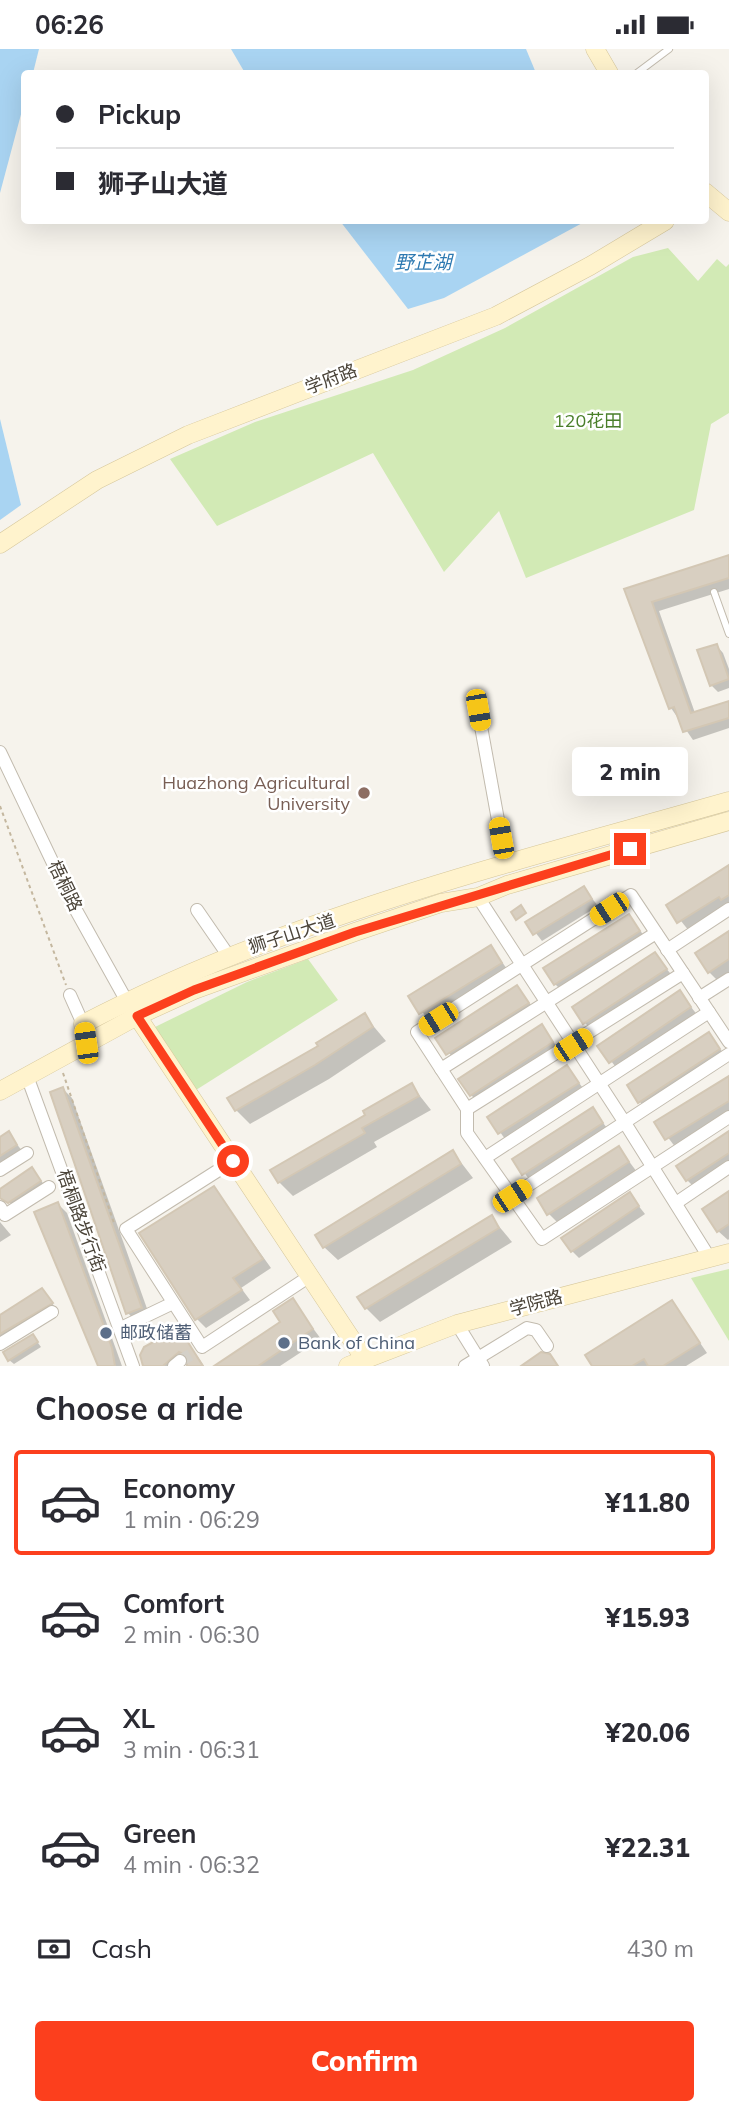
<!DOCTYPE html>
<html lang="en">
<head>
<meta charset="utf-8">
<style>
  body { margin:0; font-family:Mulish,"Noto Sans SC",sans-serif; background:#f7f7f7; color:#2b2b33; height:100vh; display:flex; flex-direction:column; font-size:26px; white-space:nowrap }
  * { box-sizing:border-box; margin:0 }
  p { font-size:23px; color:#7c7c81 }
  .icon { flex:none; width:38px; height:38px; fill:none; stroke:currentColor; stroke-width:2; stroke-linecap:round; stroke-linejoin:round }
  .map { position:relative; height:1317px; overflow:hidden }
  .sheet { display:flex; flex-direction:column; background:#fff; flex:1 }
  .sheet>* { flex:none }
  .guide { position:absolute; left:21px; top:21px; width:688px; height:154px; border-radius:7px; box-shadow:0 7px 28px #0002; display:grid; align-content:center; height:154px; padding:0 35px; background:#fff }
  .end { position:absolute; width:32px; height:32px; margin:-16px; border:9px solid #fc3f1d; background:#fff; box-shadow:0 0 0 4px #fff }
  .from { border-radius:50% }
  .bubble { position:absolute; height:49px; border-radius:7px; background:#fff; box-shadow:0 7px 28px #0002; font-size:23px; font-weight:800; line-height:49px; text-align:center }
  .car { position:absolute; width:21px; height:42px; margin:-21px -10px; border-radius:9px; box-shadow:0 0 5px 2px #0007; background:linear-gradient(#f5c518 24%,#345 0 40%,#f5c518 0 76%,#345 0 86%,#f5c518 0) }
  .guide b { display:flex; align-items:center; gap:24px; height:66px; font-size:26px }
  .guide b+b { border-top:2px solid #e1e1e2 }
  .guide i { width:18px; height:18px; background:#2b2b33 }
  ul { padding:0; list-style:none }
  li { display:flex; align-items:center; gap:21px; height:105px; margin:0 14px 10px; padding:0 21px; border:4px solid transparent; border-radius:7px }
  li div { flex:1 }
  li b { display:block; font-size:26px }
  li em { font-style:normal; font-weight:800 }
  li.selected { border-color:#fc3f1d }
  li>.icon { width:63px; height:63px; stroke-width:1.5 }
  h2 { padding:0 35px; font-size:32px; line-height:84px }
  .pay { display:flex; align-items:center; gap:18px; height:77px; padding:0 35px; font-size:26px }
  .pay p { margin-inline-start:auto }
  .button { display:flex; gap:14px; margin-top:auto; padding:14px 35px }
  .button a { flex:1; height:80px; border-radius:7px; background:#fc3f1d; color:#fff; font-size:28px; font-weight:800; line-height:80px; text-align:center }
  .status { display:flex; justify-content:space-between; align-items:center; height:49px; padding:0 35px; background:#fff; direction:ltr }
  .status svg { height:19px; fill:currentColor }
  .map>svg:first-child { display:block }
  .green { fill:#d2eab5 }
  .water { fill:#a9d4f2 }
  .shadow { fill:#0003 }
  .building { fill:#d8cfc1; stroke:#d3c7b4; stroke-width:2 }
  .lines { fill:none; stroke-linecap:round; stroke-linejoin:round }
  .street-tunnel { stroke:#d4d0c8; stroke-width:12; stroke-dasharray:12 6; stroke-linecap:butt }
  .lane-casing { stroke:#c2bbae; stroke-width:8 }
  .street-casing { stroke:#c2bbae; stroke-width:14 }
  .secondary-casing { stroke:#d6c79b; stroke-width:19 }
  .path { stroke:#c4b79f; stroke-width:2; stroke-dasharray:3.5 3.5; stroke-linecap:butt }
  .lane { stroke:#fff; stroke-width:6 }
  .street { stroke:#fff; stroke-width:12 }
  .secondary { stroke:#fff3cd; stroke-width:18 }
  .route { stroke:#fc3f1d; stroke-width:9 }
  .education-dot { fill:#8d6e63; stroke:#fff; stroke-width:2.5 }
  .service-dot { fill:#5c6f8a; stroke:#fff; stroke-width:2.5 }
  .labels { text-anchor:middle; stroke-width:5; stroke-linejoin:round; paint-order:stroke }
  .street-label { font-size:18px; fill:#4b4439; stroke:#fff }
  .park-label { font-size:18px; fill:#4a7f2a; stroke:#fff }
  .education-label { font-size:18px; fill:#785e54; stroke:#fff; text-anchor:end }
  .service-label { font-size:18px; fill:#4e5e75; stroke:#fff; text-anchor:start }
  .water-label { font-size:19px; font-style:italic; fill:#2e7ab2; stroke:#fff }
</style>
</head>
<body>
<div class="status"><b>06:26</b><svg viewBox="0 0 49 12"><path d="M0 12V9h3v3zM5 12V6h3v6zM10 12V3h3v9zM15 12V0h3v12zM26 1h20v11H26zM47 4h2v5h-2z"/></svg></div>
<div class="map">
<svg width="729" height="1317" viewBox="0 0 729 1317">
  <rect width="100%" height="100%" fill="#f6f3ec"/>
  <g class="green">
    <polygon points="668,199 698,232 717,210 726,218 729,215 729,364 711,375 694,461 526,529 499,462 444,523 373,404 217,477 170,410 255,373 413,321 505,279 633,208"/>
    <polygon points="308,910 338,951 196,1041 155,978 247,933"/>
    <polygon points="729,1220 729,1292 691,1229"/>
  </g>
  <g class="water">
    <polygon points="0,0 39,0 33,24 24,24 24,54 0,144"/>
    <polygon points="231,0 526,0 536,24 245,24"/>
    <polygon points="340,172 586,172 444,249 408,260"/>
    <polygon points="0,370 21,456 0,471"/>
  </g>
  <g class="shadow">
    <polygon points="729,507 729,540 659,562 695,664 729,654 729,679 693,691 671,659 626,541"/>
    <polygon points="717,597 723,604 729,620 729,639 718,643 711,636"/>
    <polygon points="729,818 729,864 693,887 669,857"/>
    <polygon points="584,839 598,857 542,892 528,874"/>
    <polygon points="629,867 648,892 564,944 555,935"/>
    <polygon points="729,885 729,933 723,937 709,923"/>
    <polygon points="491,898 510,924 430,973 411,948"/>
    <polygon points="655,906 675,930 594,983 585,974"/>
    <polygon points="517,938 537,964 457,1014 437,989"/>
    <polygon points="679,943 699,968 619,1022 599,997"/>
    <polygon points="364,966 386,992 329,1030 250,1075 236,1061"/>
    <polygon points="542,978 561,1003 480,1055 471,1046"/>
    <polygon points="708,985 728,1010 649,1062 640,1053"/>
    <polygon points="567,1019 587,1044 508,1094 489,1068"/>
    <polygon points="729,1029 729,1066 676,1099 657,1074"/>
    <polygon points="412,1037 431,1061 374,1093 377,1098 293,1147 279,1133"/>
    <polygon points="63,1040 72,1049 150,1268 137,1274 128,1264 52,1044"/>
    <polygon points="592,1060 611,1084 533,1135 514,1111"/>
    <polygon points="8,1084 23,1103 0,1117 0,1090"/>
    <polygon points="729,1084 729,1119 696,1140 687,1131"/>
    <polygon points="619,1099 637,1123 558,1174 549,1165"/>
    <polygon points="453,1103 473,1129 338,1211 324,1198 409,1132 407,1129"/>
    <polygon points="32,1121 47,1139 16,1159 9,1153"/>
    <polygon points="214,1139 271,1219 241,1239 250,1251 206,1279 197,1270 142,1184"/>
    <polygon points="729,1144 729,1190 728,1191 718,1182"/>
    <polygon points="630,1146 645,1165 579,1209 572,1202"/>
    <polygon points="58,1155 67,1164 122,1317 100,1317 36,1164"/>
    <polygon points="492,1169 512,1193 380,1273 366,1259"/>
    <polygon points="0,1173 11,1186 0,1193"/>
    <polygon points="42,1241 58,1262 5,1292 0,1287 0,1268"/>
    <polygon points="292,1251 321,1290 280,1317 218,1317 283,1274"/>
    <polygon points="672,1253 707,1304 686,1317 594,1317 588,1306"/>
    <polygon points="179,1281 204,1317 187,1317 189,1313 180,1317 145,1317 142,1306"/>
    <polygon points="33,1287 41,1298 14,1315 9,1311"/>
  </g>
  <g class="building">
    <polygon points="729,506 729,529 652,553 691,664 729,652 729,669 683,683 674,658 669,660 624,540"/>
    <polygon points="717,595 729,630 710,637 697,601"/>
    <polygon points="729,816 729,846 721,851 719,848 677,874 666,856"/>
    <polygon points="584,837 592,850 533,886 525,873"/>
    <polygon points="521,856 526,864 516,871 511,863"/>
    <polygon points="629,865 640,882 554,936 543,919"/>
    <polygon points="729,882 729,910 708,924 695,904"/>
    <polygon points="491,896 502,914 419,965 408,947"/>
    <polygon points="655,903 667,920 583,975 572,958"/>
    <polygon points="517,936 529,954 446,1006 435,989"/>
    <polygon points="680,941 691,958 609,1014 597,997"/>
    <polygon points="365,964 373,978 315,1016 235,1062 227,1049 318,997 316,994"/>
    <polygon points="542,975 553,993 470,1047 458,1030"/>
    <polygon points="709,983 720,1000 638,1054 627,1036"/>
    <polygon points="567,1016 579,1034 498,1085 487,1068"/>
    <polygon points="729,1027 729,1052 665,1091 654,1073"/>
    <polygon points="412,1034 419,1047 362,1079 365,1084 278,1134 270,1121 365,1066 363,1062"/>
    <polygon points="63,1038 142,1259 126,1265 50,1043"/>
    <polygon points="593,1058 603,1074 522,1126 512,1110"/>
    <polygon points="9,1082 17,1096 0,1107 0,1088"/>
    <polygon points="729,1082 729,1104 686,1132 676,1117"/>
    <polygon points="619,1097 629,1113 547,1166 537,1149"/>
    <polygon points="453,1101 461,1115 323,1199 315,1186"/>
    <polygon points="32,1118 41,1132 8,1154 0,1149 0,1140"/>
    <polygon points="214,1137 263,1210 233,1229 242,1241 195,1271 139,1184"/>
    <polygon points="729,1142 729,1175 717,1183 702,1160"/>
    <polygon points="630,1143 639,1157 571,1203 561,1189"/>
    <polygon points="58,1153 112,1299 115,1317 98,1317 34,1163"/>
    <polygon points="492,1166 499,1179 365,1260 357,1248"/>
    <polygon points="42,1239 53,1254 0,1285 0,1266"/>
    <polygon points="293,1249 313,1280 258,1317 214,1317 280,1273 273,1262"/>
    <polygon points="672,1251 700,1294 663,1317 648,1317 644,1310 632,1317 592,1317 585,1306"/>
    <polygon points="179,1279 203,1317 187,1317 187,1307 179,1303 163,1317 143,1317 140,1306 144,1298"/>
    <polygon points="33,1285 38,1293 8,1312 3,1303"/>
    <polygon points="541,1303 550,1305 558,1317 521,1317"/>
  </g>
  <g class="lines">
    <polyline class="street-tunnel" points="180,1312 195,1303"/>
    <defs>
      <g id="lane">
        <polyline points="637,24 669,0"/>
        <polyline points="714,543 729,585"/>
      </g>
      <g id="street">
        <polyline points="478,661 506,815"/>
        <polyline points="0,703 72,854 130,958"/>
        <polyline points="478,848 625,1074 709,1208"/>
        <polyline points="197,861 228,906"/>
        <polyline points="667,901 729,860"/>
        <polyline points="70,946 83,975"/>
        <polyline points="699,949 729,930"/>
        <polyline points="729,993 631,846 417,983 467,1060 467,1084 542,1190 729,1068"/>
        <polyline points="441,1020 656,884"/>
        <polyline points="27,1027 133,1317"/>
        <polyline points="467,1060 683,924"/>
        <polyline points="485,1109 709,963"/>
        <polyline points="233,1112 126,1180 202,1298 310,1227"/>
        <polyline points="0,1121 27,1104"/>
        <polyline points="512,1147 729,1005"/>
        <polyline points="676,1154 729,1118"/>
        <polyline points="0,1158 5,1166 49,1138"/>
        <polyline points="457,1275 483,1317"/>
        <polyline points="121,1279 173,1254"/>
        <polyline points="0,1295 52,1263"/>
        <polyline points="174,1317 180,1312"/>
        <polyline points="465,1317 527,1279 536,1281 547,1297"/>
      </g>
      <g id="secondary">
        <polyline points="595,0 609,24"/>
        <polyline points="705,143 729,163"/>
        <polyline points="0,495 97,431 188,386 496,267 590,217 665,172"/>
        <polyline points="137,967 364,1309"/>
        <path d="M 86,994 L 83,975 C 285,869 511,814 729,752"/>
        <polyline points="0,1042 137,967 194,941 355,883 441,854 478,848 507,836 729,772"/>
        <polyline points="348,1317 457,1275 729,1204"/>
      </g>
    </defs>
    <use href="#lane" class="lane-casing"/>
    <use href="#street" class="street-casing"/>
    <use href="#secondary" class="secondary-casing"/>
    <g class="path">
      <polyline points="0,757 66,936"/>
      <polyline points="63,1024 114,1174"/>
    </g>
    <use href="#lane" class="lane"/>
    <use href="#street" class="street"/>
    <use href="#secondary" class="secondary"/>
  </g>
  <g class="lines">
    <polyline class="route" points="233,1112 137,967 194,941 355,883 630,800"/>
  </g>
  <circle class="education-dot" cx="364" cy="744" r="7"/>
  <g class="service-dot">
    <circle cx="106" cy="1284" r="7"/>
    <circle cx="284" cy="1294" r="7"/>
  </g>
  <g class="labels">
    <g class="street-label">
      <text transform="translate(331 330) rotate(-21)" y="6">学府路</text>
      <text transform="translate(65 837) rotate(64)" y="6">梧桐路</text>
      <text transform="translate(292 885) rotate(-18)" y="6">狮子山大道</text>
      <text transform="translate(81 1172) rotate(70)" y="6">梧桐路步行街</text>
      <text transform="translate(536 1254) rotate(-15)" y="6">学院路</text>
    </g>
    <g class="park-label">
      <text x="588" y="378">120花田</text>
    </g>
    <g class="education-label">
      <text x="350" y="740">Huazhong Agricultural<tspan x="350" dy="21">University</tspan></text>
    </g>
    <g class="service-label">
      <text x="120" y="1290">邮政储蓄</text>
      <text x="298" y="1300">Bank of China</text>
    </g>
    <g class="water-label">
      <text x="423" y="220">野芷湖</text>
    </g>
  </g>
</svg>
<i class="end from" style="left:233px;top:1112px"></i>
<i class="end" style="left:630px;top:800px"></i>
<div class="bubble" style="left:572px;top:698px;width:116px">2 min</div>
<i class="car" style="left:478px;top:661px;rotate:170deg"></i>
<i class="car" style="left:501px;top:789px;rotate:350deg"></i>
<i class="car" style="left:609px;top:860px;rotate:237deg"></i>
<i class="car" style="left:438px;top:970px;rotate:238deg"></i>
<i class="car" style="left:86px;top:994px;rotate:352deg"></i>
<i class="car" style="left:573px;top:996px;rotate:57deg"></i>
<i class="car" style="left:512px;top:1147px;rotate:57deg"></i>
<div class="guide">
<b><i class="from"></i>Pickup</b>
<b><i></i>狮子山大道</b>
</div>
</div>
<section class="sheet">
<h2>Choose a ride</h2>
<ul>
<li class="selected"><svg class="icon" aria-label="car" viewBox="0 0 24 24"><path d="M5 17H2v-5l4-1 3-4h7l3 4 3 1v5h-3M9 17h6M6 11h13"/><circle cx="7" cy="17" r="2"/><circle cx="17" cy="17" r="2"/></svg><div><b>Economy</b><p>1 min · 06:29</p></div><em>¥11.80</em></li>
<li><svg class="icon" aria-label="car" viewBox="0 0 24 24"><path d="M5 17H2v-5l4-1 3-4h7l3 4 3 1v5h-3M9 17h6M6 11h13"/><circle cx="7" cy="17" r="2"/><circle cx="17" cy="17" r="2"/></svg><div><b>Comfort</b><p>2 min · 06:30</p></div><em>¥15.93</em></li>
<li><svg class="icon" aria-label="car" viewBox="0 0 24 24"><path d="M5 17H2v-5l4-1 3-4h7l3 4 3 1v5h-3M9 17h6M6 11h13"/><circle cx="7" cy="17" r="2"/><circle cx="17" cy="17" r="2"/></svg><div><b>XL</b><p>3 min · 06:31</p></div><em>¥20.06</em></li>
<li><svg class="icon" aria-label="car" viewBox="0 0 24 24"><path d="M5 17H2v-5l4-1 3-4h7l3 4 3 1v5h-3M9 17h6M6 11h13"/><circle cx="7" cy="17" r="2"/><circle cx="17" cy="17" r="2"/></svg><div><b>Green</b><p>4 min · 06:32</p></div><em>¥22.31</em></li>
</ul>
<div class="pay"><svg class="icon" aria-label="cash" viewBox="0 0 24 24"><path d="M3 7h18v10H3z"/><circle cx="12" cy="12" r="2"/></svg>Cash<p>430 m</p></div>
<div class="button"><a>Confirm</a></div>
</section>
</body>
</html>
